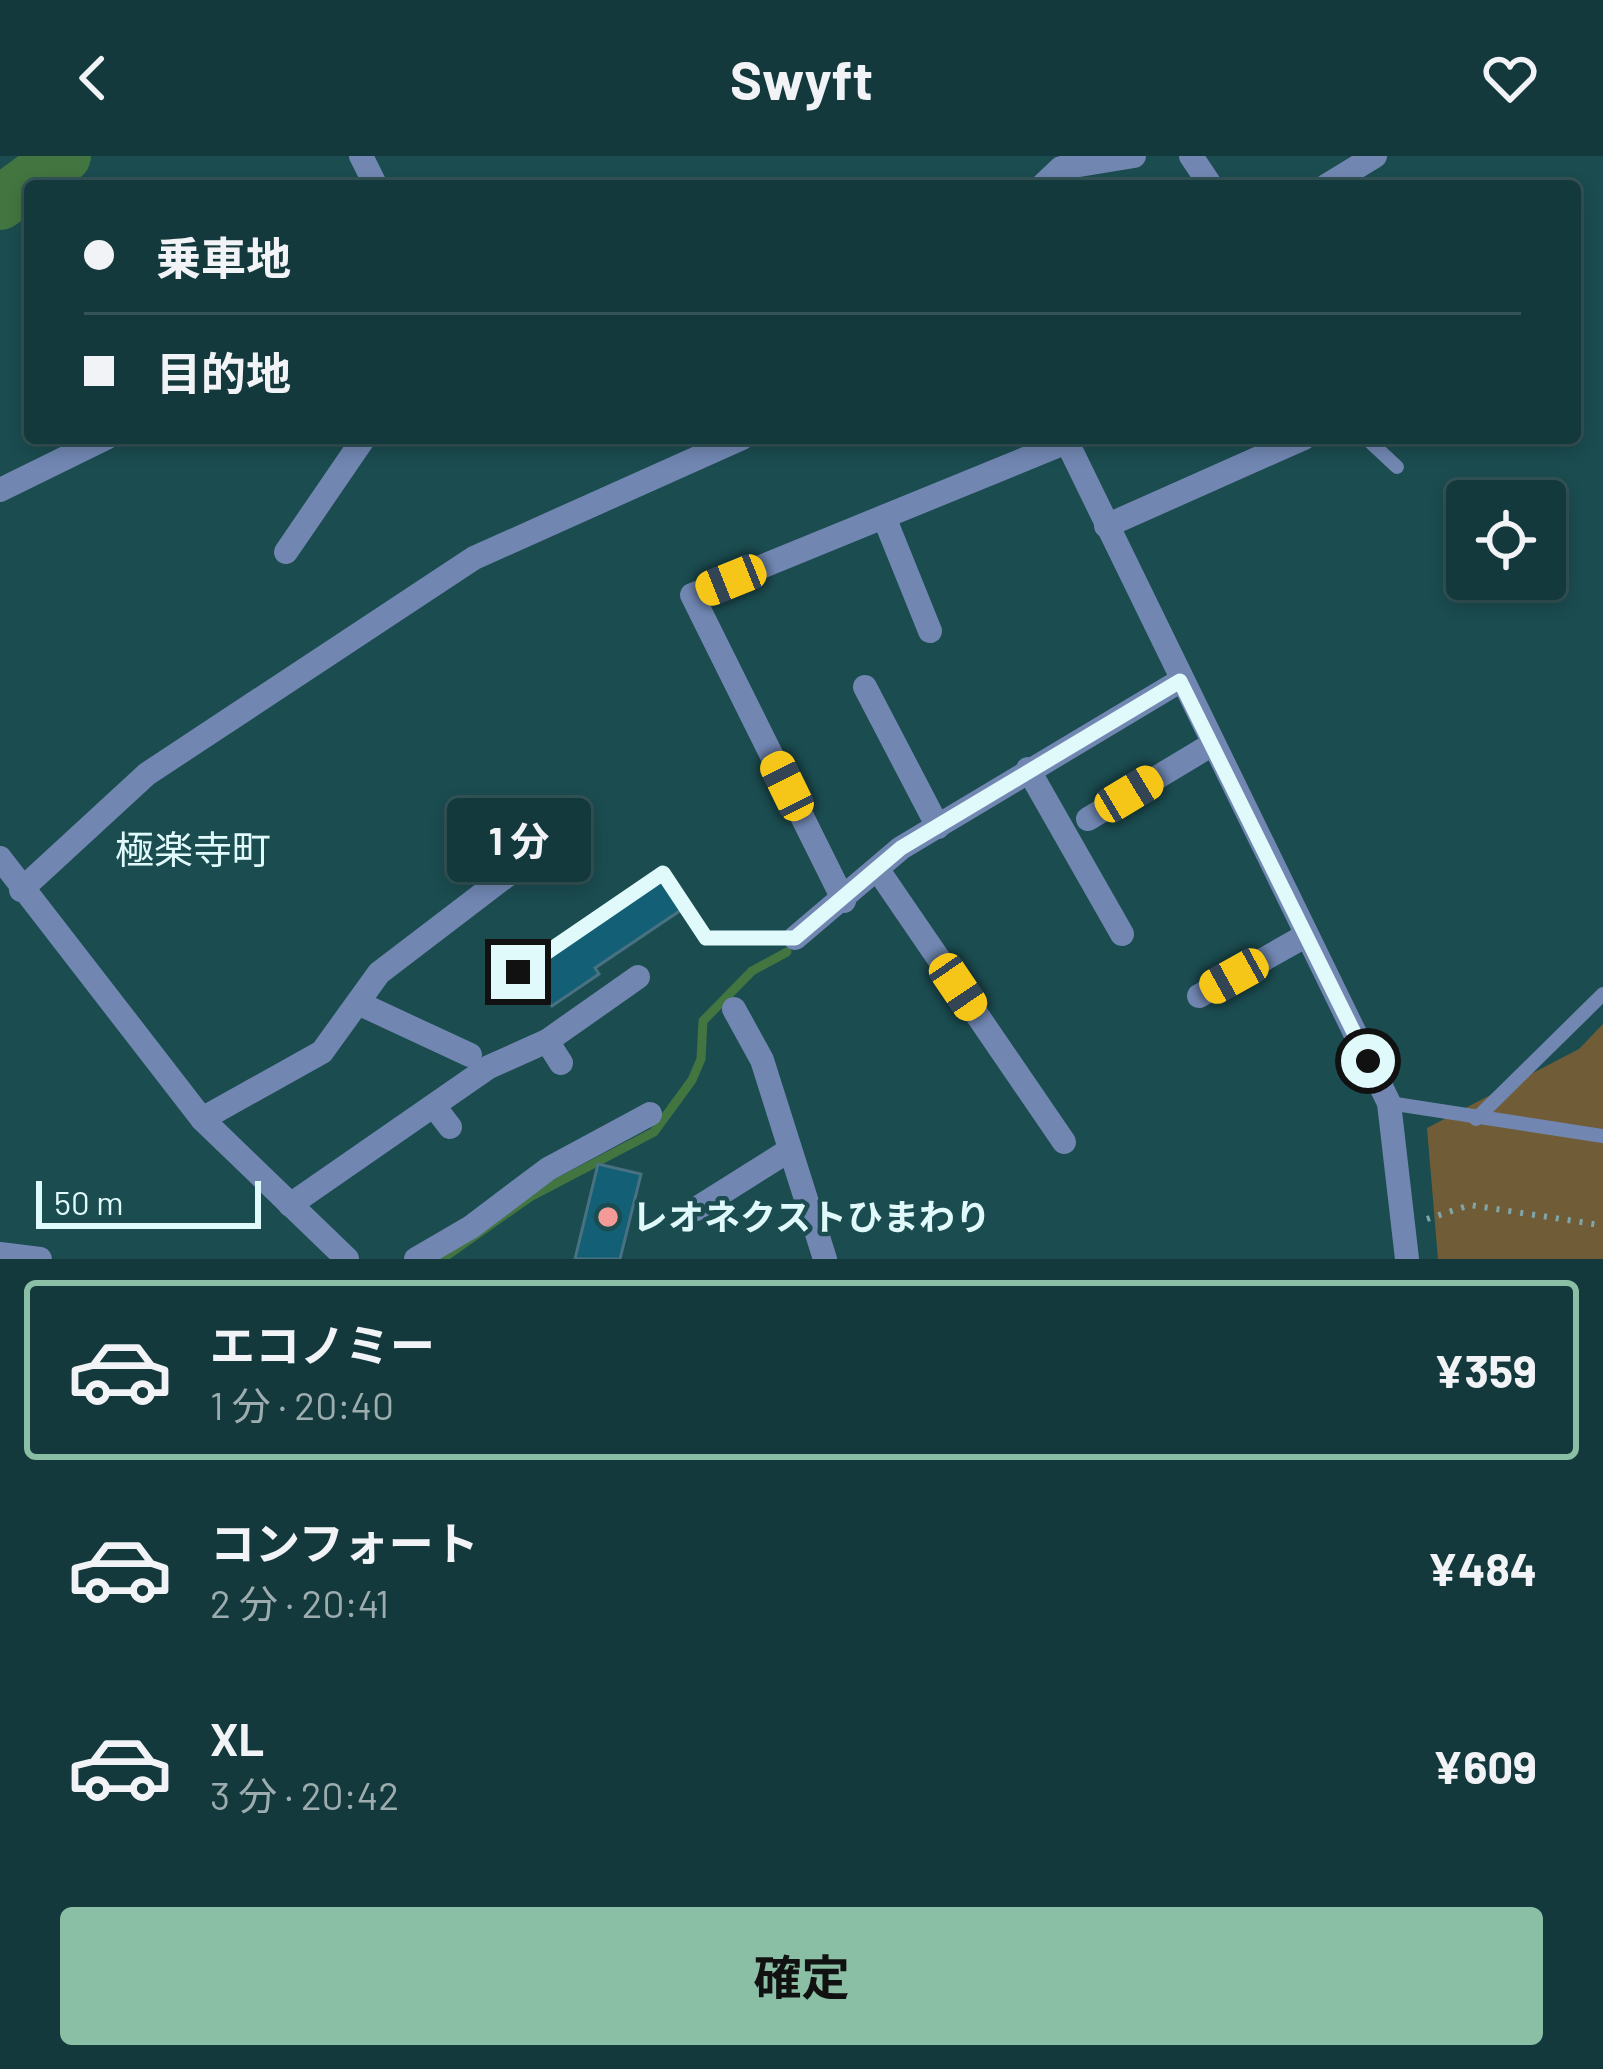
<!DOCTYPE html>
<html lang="ja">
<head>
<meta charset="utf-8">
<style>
  body { margin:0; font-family:Barlow,"Noto Sans JP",sans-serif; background:#214447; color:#f1f3f6; height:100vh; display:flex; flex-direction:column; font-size:45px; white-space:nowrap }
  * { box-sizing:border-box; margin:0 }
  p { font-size:39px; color:#9dacaf }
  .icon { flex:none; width:66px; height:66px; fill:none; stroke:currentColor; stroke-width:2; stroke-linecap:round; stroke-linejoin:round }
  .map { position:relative; height:1103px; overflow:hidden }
  .side { display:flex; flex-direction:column; background:#14393c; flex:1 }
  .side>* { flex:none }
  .hud { position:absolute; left:24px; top:24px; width:1557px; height:264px; border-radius:12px; box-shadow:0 6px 18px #0003,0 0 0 3px #335356; display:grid; align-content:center; height:264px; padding:0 60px; background:#14393c }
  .tools { position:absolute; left:1446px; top:324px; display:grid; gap:24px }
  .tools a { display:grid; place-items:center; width:120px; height:120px; border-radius:12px; background:#14393c; box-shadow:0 6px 18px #0003,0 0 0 3px #335356; font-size:60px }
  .scale { position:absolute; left:36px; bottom:30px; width:225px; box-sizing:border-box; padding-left:12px; border:6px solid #e0f9fb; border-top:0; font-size:33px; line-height:42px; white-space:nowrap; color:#e0f9fb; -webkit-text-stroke:9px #1b4c50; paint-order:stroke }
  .end { position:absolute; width:54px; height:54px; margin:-27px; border:15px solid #e0f9fb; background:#111; box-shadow:0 0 0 6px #111 }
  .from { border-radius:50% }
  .bubble { position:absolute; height:84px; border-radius:12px; background:#14393c; box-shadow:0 6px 18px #0003,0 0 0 3px #335356; font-size:39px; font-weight:700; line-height:84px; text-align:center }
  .car { position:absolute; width:36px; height:72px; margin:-36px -18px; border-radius:15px; box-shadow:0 0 9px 3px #0007; background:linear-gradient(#f5c518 24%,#345 0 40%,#f5c518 0 76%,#345 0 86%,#f5c518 0) }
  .hud b { display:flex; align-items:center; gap:42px; height:114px; font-size:45px }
  .hud b+b { border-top:3px solid #335356 }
  .hud i { width:30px; height:30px; background:#f1f3f6 }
  ul { padding:21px 0 0; list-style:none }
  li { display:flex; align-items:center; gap:36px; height:180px; margin:0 24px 18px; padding:0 36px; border:6px solid transparent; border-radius:12px }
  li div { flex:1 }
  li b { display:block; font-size:45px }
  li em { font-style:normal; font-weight:700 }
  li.on { border-color:#8abfa5 }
  li>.icon { width:108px; height:108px; stroke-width:1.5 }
  .action { display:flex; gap:24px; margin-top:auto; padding:24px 60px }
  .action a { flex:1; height:138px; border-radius:12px; background:#8abfa5; color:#111; font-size:48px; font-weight:700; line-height:138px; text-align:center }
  header { display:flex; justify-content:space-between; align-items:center; height:156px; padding:0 60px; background:#14393c; font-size:54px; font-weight:700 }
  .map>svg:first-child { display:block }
  .green { fill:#705d37 }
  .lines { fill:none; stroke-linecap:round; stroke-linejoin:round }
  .stream { stroke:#427540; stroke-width:9 }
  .river { stroke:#427540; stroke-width:54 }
  .building { fill:#135f75; stroke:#487181; stroke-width:3 }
  .path { stroke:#81a6a9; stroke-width:6; stroke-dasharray:3 9; stroke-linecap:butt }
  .service { stroke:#7187b2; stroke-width:14 }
  .minor { stroke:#7187b2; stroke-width:24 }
  .tertiary { stroke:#7187b2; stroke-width:24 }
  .route { stroke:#e0f9fb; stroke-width:15 }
  .poi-dot { fill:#f59b97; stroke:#1b4c50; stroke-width:4.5 }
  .labels { text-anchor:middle; stroke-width:9; stroke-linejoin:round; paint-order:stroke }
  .poi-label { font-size:36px; font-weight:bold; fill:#e0f9fb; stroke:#1b4c50; text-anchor:start }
  .neighbourhood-label { font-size:39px; fill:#e0f9fb; stroke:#1b4c50 }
</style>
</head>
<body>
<header><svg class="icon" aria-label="back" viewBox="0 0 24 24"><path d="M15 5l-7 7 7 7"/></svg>Swyft<svg class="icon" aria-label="heart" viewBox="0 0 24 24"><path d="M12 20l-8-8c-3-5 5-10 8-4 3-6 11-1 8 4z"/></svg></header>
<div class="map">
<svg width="1603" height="1103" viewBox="0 0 1603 1103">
  <rect width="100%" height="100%" fill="#1b4c50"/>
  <polygon class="green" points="1603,868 1603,1103 1438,1103 1427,972 1579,893"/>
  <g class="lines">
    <polyline class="stream" points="442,1103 530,1041 654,976 692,924 701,903 703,865 752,815 787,796"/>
    <polyline class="river" points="0,47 64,0"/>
  </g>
  <g class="building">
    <polygon points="660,723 681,754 595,812 599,818 552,850 527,812"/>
    <polygon points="598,1008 641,1018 620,1103 575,1103"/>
  </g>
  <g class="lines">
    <polyline class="path" points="1427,1063 1470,1049 1600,1069"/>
    <g class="service">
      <polyline points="1366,282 1397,311"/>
      <polyline points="517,816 663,717 706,782 795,782"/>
      <polyline points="1389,947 1603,980"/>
      <polyline points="1476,963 1603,838"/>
    </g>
    <g class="minor">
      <polyline points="361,0 376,30"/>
      <polyline points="1191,0 1211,30"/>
      <polyline points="1042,30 1061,12 1134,0"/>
      <polyline points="1326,30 1375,0"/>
      <polyline points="1065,282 1389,947 1407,1103"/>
      <polyline points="0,334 106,282"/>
      <polyline points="884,361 930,475"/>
      <polyline points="1106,370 1304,282"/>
      <polyline points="286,396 364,282"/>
      <polyline points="865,531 938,671"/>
      <polyline points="1028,613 1122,778"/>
      <polyline points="1088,663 1211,589"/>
      <polyline points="0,702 202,963 347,1103"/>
      <polyline points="878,714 1064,986"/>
      <polyline points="21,734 147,618 474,402 742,282"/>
      <polyline points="844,745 692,439 1067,286"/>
      <polyline points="795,782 901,692 1180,525"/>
      <polyline points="1199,840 1305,780"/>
      <polyline points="358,847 470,899"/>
      <polyline points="734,853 762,904 825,1103"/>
      <polyline points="547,885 561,907"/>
      <polyline points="434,950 450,971"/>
      <polyline points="202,963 322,896 379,817 569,672"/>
      <polyline points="290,1049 489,911 547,885 638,821"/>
      <polyline points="696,1053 788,995"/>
      <polyline points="416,1103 471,1071 548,1013 650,958"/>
    </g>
    <polyline class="tertiary" points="0,1098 40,1103"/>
  </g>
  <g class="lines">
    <polyline class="route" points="518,816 663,717 706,782 795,782 901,692 1180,525 1368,905"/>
  </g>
  <circle class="poi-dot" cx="608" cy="1061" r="12"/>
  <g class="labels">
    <g class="poi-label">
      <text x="632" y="1074">レオネクストひまわり</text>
    </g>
    <g class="neighbourhood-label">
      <text x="193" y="708">極楽寺町</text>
    </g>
  </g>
</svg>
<div class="tools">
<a><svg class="icon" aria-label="locate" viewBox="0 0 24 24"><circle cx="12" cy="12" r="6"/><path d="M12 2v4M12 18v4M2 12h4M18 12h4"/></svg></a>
</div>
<div class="scale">50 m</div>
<i class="end from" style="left:1368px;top:905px"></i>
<i class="end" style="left:518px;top:816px"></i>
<div class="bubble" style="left:447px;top:642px;width:144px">1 分</div>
<i class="car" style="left:731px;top:424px;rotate:248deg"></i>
<i class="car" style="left:787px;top:630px;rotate:334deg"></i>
<i class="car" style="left:1129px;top:638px;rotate:59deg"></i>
<i class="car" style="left:1234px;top:820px;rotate:241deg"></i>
<i class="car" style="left:958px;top:831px;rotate:146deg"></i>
<div class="hud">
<b><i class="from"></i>乗車地</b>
<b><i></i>目的地</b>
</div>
</div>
<section class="side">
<ul>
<li class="on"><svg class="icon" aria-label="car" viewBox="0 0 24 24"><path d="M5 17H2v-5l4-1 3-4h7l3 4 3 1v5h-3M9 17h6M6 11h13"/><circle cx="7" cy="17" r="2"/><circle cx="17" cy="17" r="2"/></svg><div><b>エコノミー</b><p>1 分 · 20:40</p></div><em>¥359</em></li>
<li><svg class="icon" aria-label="car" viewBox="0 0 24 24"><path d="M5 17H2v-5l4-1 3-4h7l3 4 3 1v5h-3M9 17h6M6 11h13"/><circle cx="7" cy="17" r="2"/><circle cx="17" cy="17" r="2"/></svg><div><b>コンフォート</b><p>2 分 · 20:41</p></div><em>¥484</em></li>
<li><svg class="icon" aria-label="car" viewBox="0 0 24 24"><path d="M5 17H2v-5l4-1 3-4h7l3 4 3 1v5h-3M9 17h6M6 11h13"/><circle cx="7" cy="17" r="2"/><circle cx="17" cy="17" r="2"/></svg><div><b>XL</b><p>3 分 · 20:42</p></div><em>¥609</em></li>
</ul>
<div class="action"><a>確定</a></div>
</section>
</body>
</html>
